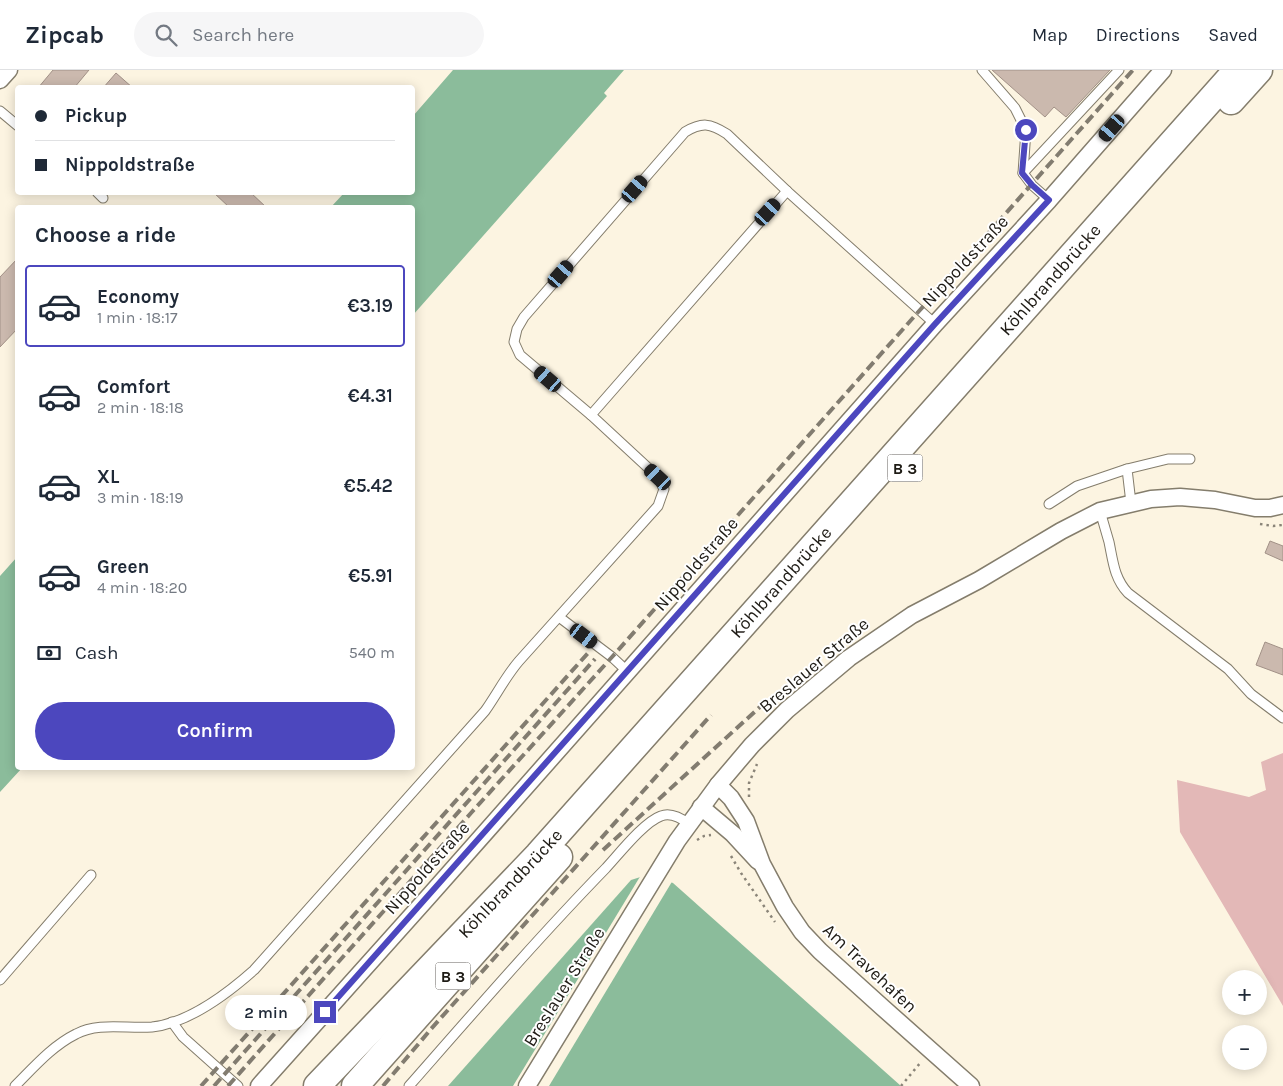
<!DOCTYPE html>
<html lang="en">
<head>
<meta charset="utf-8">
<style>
  body { margin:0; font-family:Karla,sans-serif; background:#f6f6f7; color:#1f2937; height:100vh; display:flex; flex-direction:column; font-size:19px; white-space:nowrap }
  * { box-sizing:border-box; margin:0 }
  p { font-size:16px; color:#747a83 }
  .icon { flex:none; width:28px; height:28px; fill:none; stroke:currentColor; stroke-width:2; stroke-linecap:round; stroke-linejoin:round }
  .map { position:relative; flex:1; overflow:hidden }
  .details { position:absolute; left:15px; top:135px; width:400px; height:565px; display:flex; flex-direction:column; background:#fff; border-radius:5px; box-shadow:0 2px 12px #0003 }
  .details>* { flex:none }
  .banner { position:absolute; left:15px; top:15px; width:400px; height:110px; border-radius:5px; box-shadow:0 2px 12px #0003; display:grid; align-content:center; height:110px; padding:0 20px; background:#fff }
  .fabs { position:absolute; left:1222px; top:900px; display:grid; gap:10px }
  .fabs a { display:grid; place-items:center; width:45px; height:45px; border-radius:50%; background:#fff; box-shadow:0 2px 12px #0003; font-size:25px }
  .end { position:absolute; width:22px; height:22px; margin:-11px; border:6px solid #4c47be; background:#fff; box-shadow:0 0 0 2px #fff }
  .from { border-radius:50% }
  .bubble { position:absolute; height:35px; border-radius:18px; background:#fff; box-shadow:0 2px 12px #0003; font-size:16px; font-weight:600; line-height:35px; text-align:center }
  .car { position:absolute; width:15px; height:30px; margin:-15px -8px; border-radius:6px; box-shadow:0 0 4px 1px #0007; background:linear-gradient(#222 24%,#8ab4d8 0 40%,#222 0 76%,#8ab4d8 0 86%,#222 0) }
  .banner b { display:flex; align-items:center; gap:18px; height:48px; font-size:19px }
  .banner b+b { border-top:1px solid #e0e1e3 }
  .banner i { width:12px; height:12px; background:#1f2937 }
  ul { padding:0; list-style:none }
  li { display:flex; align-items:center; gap:15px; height:82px; margin:0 10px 8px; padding:0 10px; border:2px solid transparent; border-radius:5px }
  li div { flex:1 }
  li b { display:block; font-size:19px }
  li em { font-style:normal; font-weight:600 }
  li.active { border-color:#4c47be }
  li>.icon { width:45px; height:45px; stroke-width:1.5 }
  h2 { padding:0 20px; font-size:22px; line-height:60px }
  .pay { display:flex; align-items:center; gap:12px; height:55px; padding:0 20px; font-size:19px }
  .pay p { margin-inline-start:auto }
  .primary-button { display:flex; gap:10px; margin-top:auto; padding:10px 20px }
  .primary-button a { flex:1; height:58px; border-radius:30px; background:#4c47be; color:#fff; font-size:20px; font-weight:600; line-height:58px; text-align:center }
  header { display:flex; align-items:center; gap:30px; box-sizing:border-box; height:70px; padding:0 25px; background:#fff; border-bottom:1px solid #e0e1e3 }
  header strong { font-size:24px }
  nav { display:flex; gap:28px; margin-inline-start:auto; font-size:18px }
  .search { width:350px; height:45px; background:#f6f6f7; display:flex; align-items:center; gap:12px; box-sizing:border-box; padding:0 18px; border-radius:28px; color:#747a83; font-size:19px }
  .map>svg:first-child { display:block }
  .green { fill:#e3b8b7 }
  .water { fill:#8bbc9b }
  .pier { fill:#fcf4e1 }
  .building { fill:#cbb9ae; stroke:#a29187 }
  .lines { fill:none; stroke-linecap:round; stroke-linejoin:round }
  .service-casing { stroke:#847d6c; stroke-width:11 }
  .minor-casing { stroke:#847d6c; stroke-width:19 }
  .primary-casing { stroke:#847d6c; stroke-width:29 }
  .path { stroke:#8a8478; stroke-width:2.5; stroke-dasharray:2.5 4; stroke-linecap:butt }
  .service { stroke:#fff; stroke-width:9 }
  .minor { stroke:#fff; stroke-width:16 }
  .primary { stroke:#fff; stroke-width:26 }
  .rail { stroke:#827c70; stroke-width:4; stroke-dasharray:10 5; stroke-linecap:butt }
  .route { stroke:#4c47be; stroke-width:6 }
  .labels { text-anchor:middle; stroke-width:4; stroke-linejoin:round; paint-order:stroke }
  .shield { fill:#fff; stroke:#625f5b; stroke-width:1 }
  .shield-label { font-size:16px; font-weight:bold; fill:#1e1b15 }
  .street-label { font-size:18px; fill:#1e1b15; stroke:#fff }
</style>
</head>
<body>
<header>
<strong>Zipcab</strong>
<div class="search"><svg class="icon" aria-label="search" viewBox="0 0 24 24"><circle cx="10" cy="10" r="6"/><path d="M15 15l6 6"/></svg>Search here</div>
<nav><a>Map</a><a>Directions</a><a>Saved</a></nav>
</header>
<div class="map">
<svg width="1283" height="1016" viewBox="0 0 1283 1016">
  <rect width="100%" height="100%" fill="#fcf4e1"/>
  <polygon class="green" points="1283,683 1283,936 1180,762 1177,710 1249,727 1266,720 1261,692"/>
  <g class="water">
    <polygon points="453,0 624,0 604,23 607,26 413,245 412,138 331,137 344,123 412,122 413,46"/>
    <polygon points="17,487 18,698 22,698 0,722 0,506"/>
    <polygon points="650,804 673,813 901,1016 448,1016 631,810"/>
  </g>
  <polygon class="pier" points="650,802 673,810 549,1016 513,1016 641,805"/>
  <g class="building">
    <polygon points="53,0 89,0 74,18 38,18"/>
    <polygon points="992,0 1110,0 1066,47 1054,37 1045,47"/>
    <polygon points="116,3 133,18 103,18"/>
    <polygon points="213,122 250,122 267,138 230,138"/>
    <polygon points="18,188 18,258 0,277 0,207"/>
    <polygon points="1270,471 1283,476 1283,491 1265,483"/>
    <polygon points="1265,572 1283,579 1283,605 1256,595"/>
  </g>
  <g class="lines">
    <defs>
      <g id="service">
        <polyline points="982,0 1015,38 1026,60 1023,103 1032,115 1049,130"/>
        <polyline points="0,41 18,56"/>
        <polyline points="1023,103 1119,0"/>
        <polyline points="97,122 103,128"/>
        <path d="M 591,345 L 520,285 L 514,272 L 517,259 L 524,247 L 685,62 C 702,52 710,53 727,64 L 787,121"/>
        <polyline points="1131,433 1127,399 1168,389 1190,389"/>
        <polyline points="1049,434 1077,416 1127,399"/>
        <path d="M 1100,441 C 1103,451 1106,462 1109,472 C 1113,491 1114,508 1128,523 L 1228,599 L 1251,624 L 1283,648"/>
        <polyline points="559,547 612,587 627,601"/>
        <polyline points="0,910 91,805"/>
        <polyline points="172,952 183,967 238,1016"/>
        <path d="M 15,1016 C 34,997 52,976 76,964 C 98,952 127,959 152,957 C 189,953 227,924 254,900 L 485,641 C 497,624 506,606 519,591 L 658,436 L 664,419 L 658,407 L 591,345 L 787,121 L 935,254"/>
        <path d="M 409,1016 C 474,942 538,868 606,798 C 619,784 644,752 661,746 C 671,742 681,748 689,754"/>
      </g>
      <g id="minor">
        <polyline points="0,10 9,0"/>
        <polyline points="718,715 731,728 746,751 762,794 785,837 802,862 820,881 882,937 971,1016"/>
        <polyline points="701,737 733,764 758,791"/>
        <polyline points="259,1016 430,825 935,254 1049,130 1163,0"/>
        <polyline points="527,1016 677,771 718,715 752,675 787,640 849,588 912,545 979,510 1061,461 1100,441 1151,429 1180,427 1215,430 1255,438 1270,438 1283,435"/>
      </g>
      <g id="primary">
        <polyline points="1231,31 1259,0"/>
        <path id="s1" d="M 317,1016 L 538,785 L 1237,0"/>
        <polyline points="355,1016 559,787"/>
      </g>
    </defs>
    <use href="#service" class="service-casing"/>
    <use href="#minor" class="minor-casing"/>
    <use href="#primary" class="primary-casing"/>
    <g class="path">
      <polyline points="1260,454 1273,456 1283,455"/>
      <polyline points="749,727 749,713 757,694"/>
      <polyline points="697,770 704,766 711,765"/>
      <polyline points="731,786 741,803 775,852"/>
      <polyline points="901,1016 921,992"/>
    </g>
    <use href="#service" class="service"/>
    <use href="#minor" class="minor"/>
    <use href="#primary" class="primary"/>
    <g class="rail">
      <polyline points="603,780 761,636"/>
      <polyline points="201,1016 588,583"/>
      <polyline points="214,1016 595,589"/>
      <polyline points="228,1016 471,743 612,587 1133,0"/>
      <polyline points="383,1016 431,959 711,645"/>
    </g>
  </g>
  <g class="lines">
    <polyline class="route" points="325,942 935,254 1049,130 1032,115 1022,103 1026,60"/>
  </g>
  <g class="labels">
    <g class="shield">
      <rect x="887.5" y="384.5" width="35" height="27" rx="4"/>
      <rect x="435.5" y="892.5" width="35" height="27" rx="4"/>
    </g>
    <g class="shield-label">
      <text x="905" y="404">B 3</text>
      <text x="453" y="912">B 3</text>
    </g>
    <g class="street-label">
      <text transform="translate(965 191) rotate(-47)" y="6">Nippoldstraße</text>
      <text dy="6" stroke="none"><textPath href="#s1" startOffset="1090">Köhlbrandbrücke</textPath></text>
      <text transform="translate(696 494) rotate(-49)" y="6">Nippoldstraße</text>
      <text dy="6" stroke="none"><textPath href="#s1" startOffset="685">Köhlbrandbrücke</textPath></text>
      <text transform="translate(814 595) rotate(-40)" y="6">Breslauer Straße</text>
      <text transform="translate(427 798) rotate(-48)" y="6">Nippoldstraße</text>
      <text dy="6" stroke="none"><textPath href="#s1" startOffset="280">Köhlbrandbrücke</textPath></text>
      <text transform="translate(870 898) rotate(43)" y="6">Am Travehafen</text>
      <text transform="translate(564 917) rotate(-58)" y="6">Breslauer Straße</text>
    </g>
  </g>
</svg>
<div class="fabs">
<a>+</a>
<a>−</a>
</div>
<i class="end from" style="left:1026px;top:60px"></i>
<i class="end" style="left:325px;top:942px"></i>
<div class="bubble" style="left:225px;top:925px;width:82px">2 min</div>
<i class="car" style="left:1112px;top:58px;rotate:221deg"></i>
<i class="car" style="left:635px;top:119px;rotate:41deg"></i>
<i class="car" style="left:768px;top:142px;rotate:42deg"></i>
<i class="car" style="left:561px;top:204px;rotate:41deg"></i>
<i class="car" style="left:548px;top:309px;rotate:311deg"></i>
<i class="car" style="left:658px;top:407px;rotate:313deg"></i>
<i class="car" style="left:584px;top:566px;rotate:127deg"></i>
<div class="banner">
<b><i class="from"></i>Pickup</b>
<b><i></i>Nippoldstraße</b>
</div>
<section class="details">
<h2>Choose a ride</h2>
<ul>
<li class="active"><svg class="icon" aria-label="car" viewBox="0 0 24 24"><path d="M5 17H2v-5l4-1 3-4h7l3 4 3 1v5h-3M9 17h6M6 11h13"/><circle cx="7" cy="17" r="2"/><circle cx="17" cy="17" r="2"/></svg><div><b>Economy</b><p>1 min · 18:17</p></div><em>€3.19</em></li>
<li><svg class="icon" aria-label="car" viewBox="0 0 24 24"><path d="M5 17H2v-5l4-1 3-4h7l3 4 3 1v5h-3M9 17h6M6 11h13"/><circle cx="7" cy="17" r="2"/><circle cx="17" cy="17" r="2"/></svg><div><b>Comfort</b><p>2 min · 18:18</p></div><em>€4.31</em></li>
<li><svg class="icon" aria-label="car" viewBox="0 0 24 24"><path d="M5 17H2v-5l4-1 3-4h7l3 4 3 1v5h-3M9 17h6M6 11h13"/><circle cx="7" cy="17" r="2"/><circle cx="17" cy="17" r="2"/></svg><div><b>XL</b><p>3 min · 18:19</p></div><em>€5.42</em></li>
<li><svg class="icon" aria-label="car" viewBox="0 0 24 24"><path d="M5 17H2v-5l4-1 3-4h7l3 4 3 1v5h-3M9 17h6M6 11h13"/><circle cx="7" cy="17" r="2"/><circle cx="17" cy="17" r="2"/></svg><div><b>Green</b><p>4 min · 18:20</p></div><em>€5.91</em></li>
</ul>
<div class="pay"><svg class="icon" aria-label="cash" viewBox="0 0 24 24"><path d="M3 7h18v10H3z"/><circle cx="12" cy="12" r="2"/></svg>Cash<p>540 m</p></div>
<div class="primary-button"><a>Confirm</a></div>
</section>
</div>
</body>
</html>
